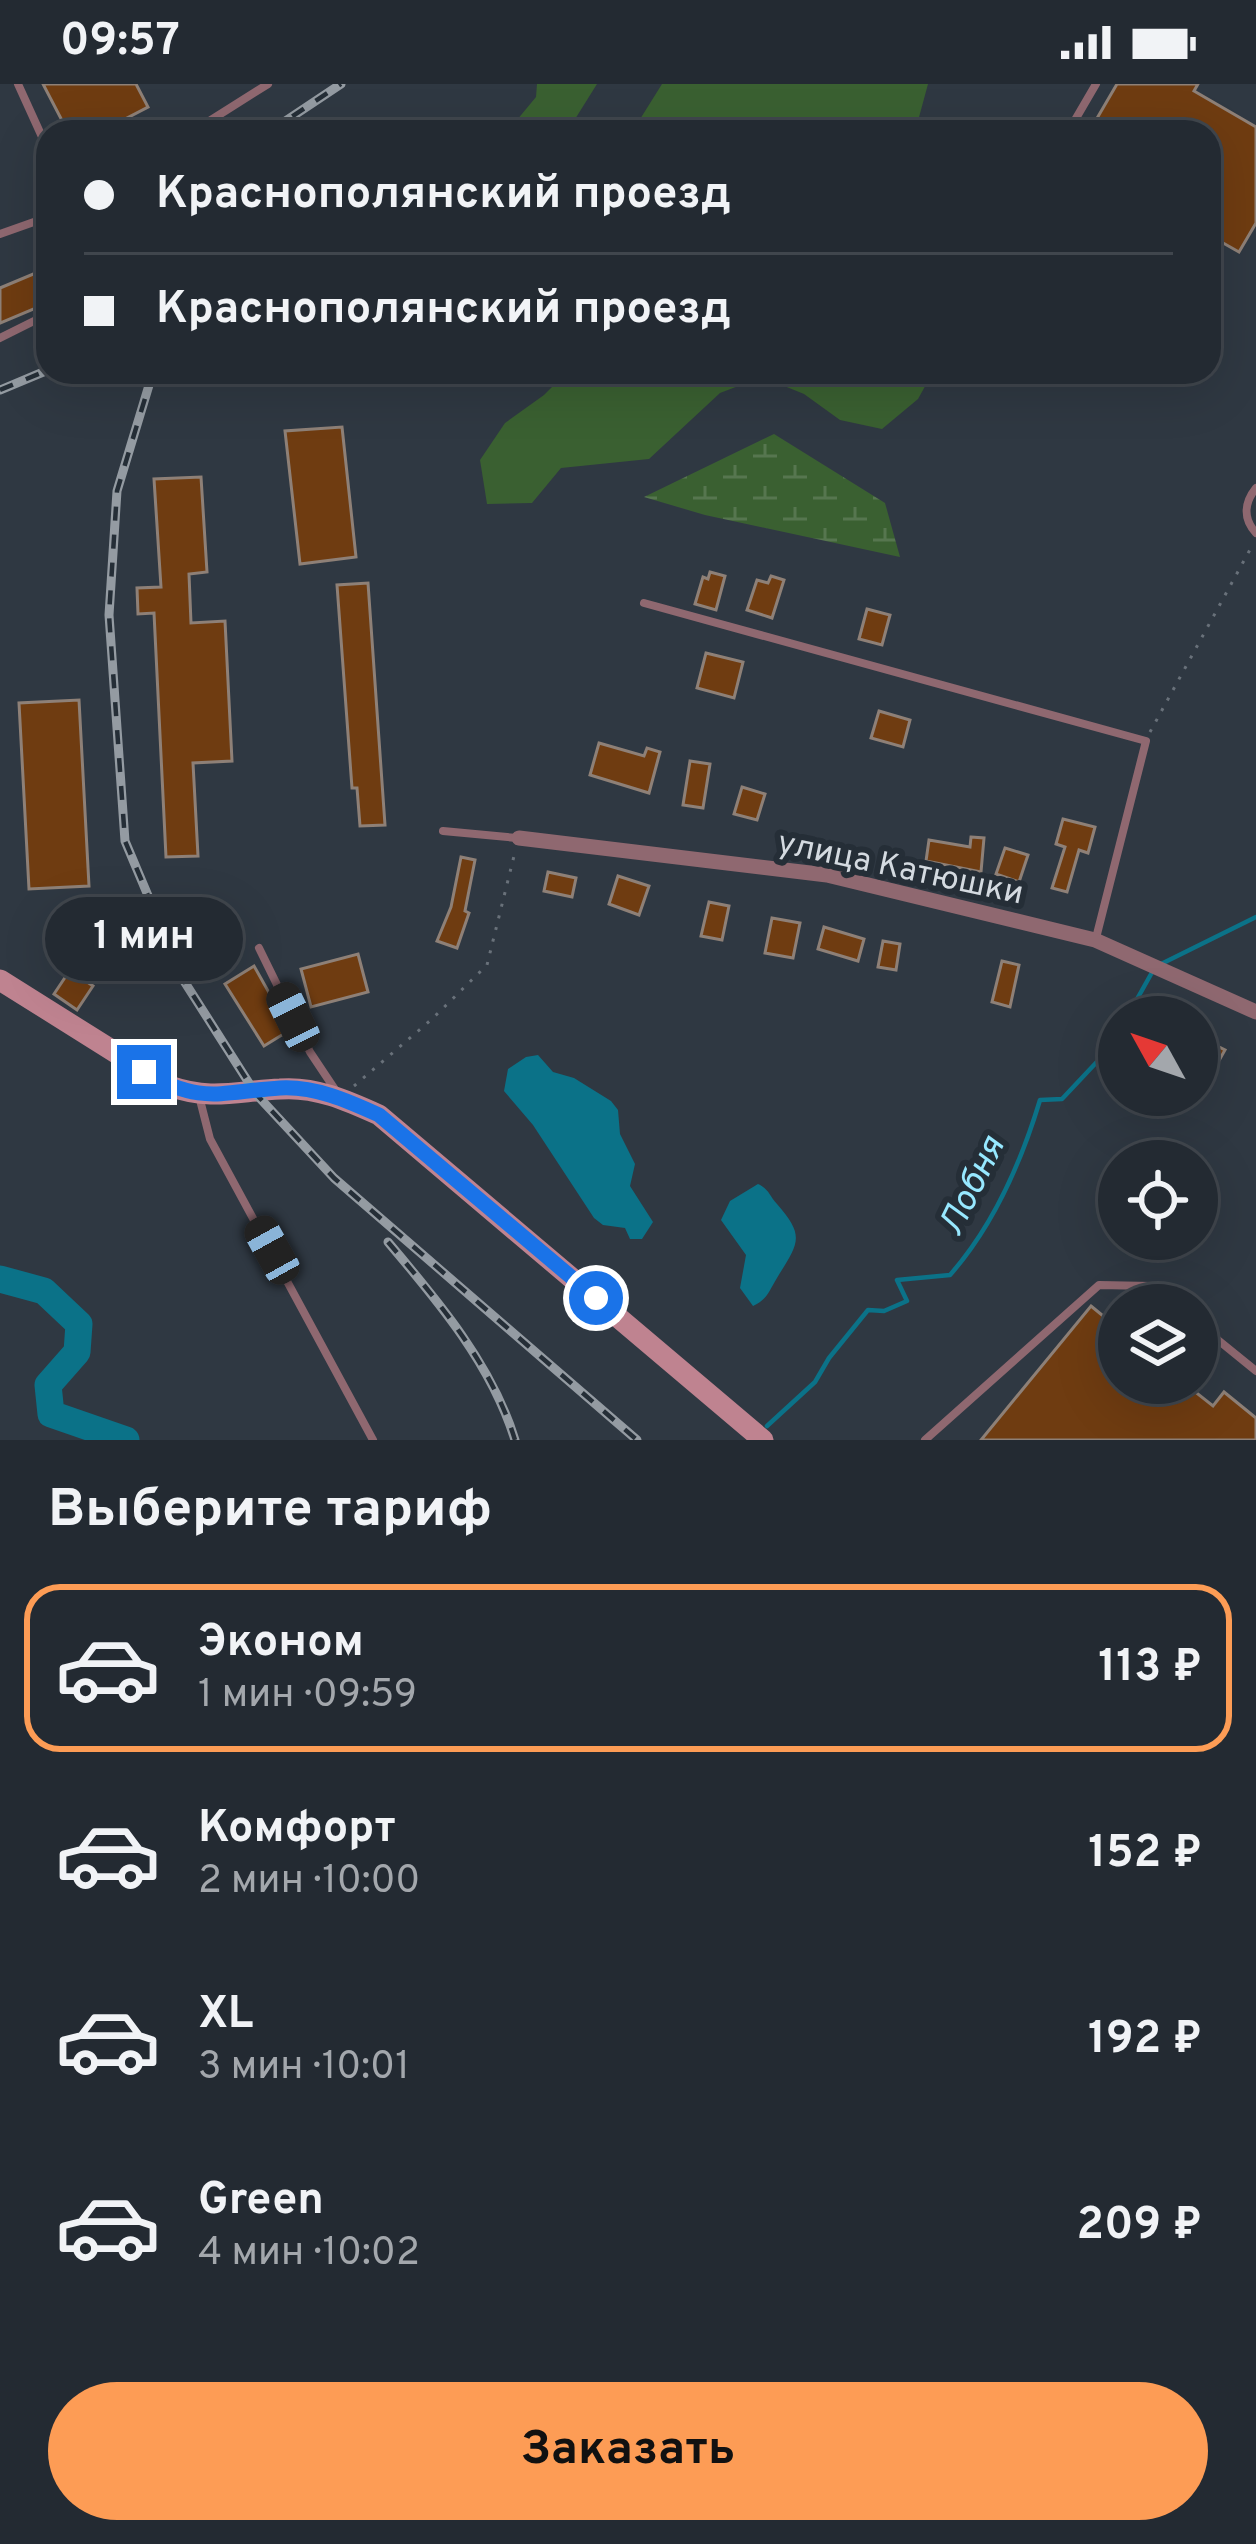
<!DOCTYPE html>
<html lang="ru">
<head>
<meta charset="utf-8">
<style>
  body { margin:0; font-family:Overpass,sans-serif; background:#2b323a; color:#f1f3f6; height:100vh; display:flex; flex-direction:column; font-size:45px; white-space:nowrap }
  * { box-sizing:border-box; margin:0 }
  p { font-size:39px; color:#a3a7ac }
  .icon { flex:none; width:66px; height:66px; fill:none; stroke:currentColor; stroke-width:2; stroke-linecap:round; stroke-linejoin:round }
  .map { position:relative; height:1356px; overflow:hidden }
  .panel { display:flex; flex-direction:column; background:#232a32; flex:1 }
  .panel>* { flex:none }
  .banner { position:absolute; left:36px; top:36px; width:1185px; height:264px; border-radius:36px; box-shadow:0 12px 48px #0002,0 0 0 3px #40464d; display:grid; align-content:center; height:264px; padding:0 48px; background:#232a32 }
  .needle { width:78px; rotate:310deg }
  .controls { position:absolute; left:1098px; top:912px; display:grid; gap:24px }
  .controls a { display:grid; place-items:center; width:120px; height:120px; border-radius:50%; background:#232a32; box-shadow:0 12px 48px #0002,0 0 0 3px #40464d; font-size:60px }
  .end { position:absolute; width:54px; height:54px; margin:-27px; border:15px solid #1a73e8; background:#fff; box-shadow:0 0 0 6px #fff }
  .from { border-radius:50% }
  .bubble { position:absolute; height:84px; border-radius:42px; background:#232a32; box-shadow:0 12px 48px #0002,0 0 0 3px #40464d; font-size:39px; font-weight:700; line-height:84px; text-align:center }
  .car { position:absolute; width:36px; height:72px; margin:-36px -18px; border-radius:15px; box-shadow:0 0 9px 3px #0007; background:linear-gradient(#222 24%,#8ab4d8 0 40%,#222 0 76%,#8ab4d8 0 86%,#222 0) }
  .banner b { display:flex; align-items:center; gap:42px; height:114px; font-size:45px }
  .banner b+b { border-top:3px solid #40464d }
  .banner i { width:30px; height:30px; background:#f1f3f6 }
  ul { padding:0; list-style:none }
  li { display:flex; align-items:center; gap:36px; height:168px; margin:0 24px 18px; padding:0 24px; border:6px solid transparent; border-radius:36px }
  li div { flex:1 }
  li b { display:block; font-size:45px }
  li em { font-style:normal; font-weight:700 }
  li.active { border-color:#fd9c55 }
  li>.icon { width:108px; height:108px; stroke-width:1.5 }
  h2 { padding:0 48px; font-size:54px; line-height:144px }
  .button { display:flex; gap:24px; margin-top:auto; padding:24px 48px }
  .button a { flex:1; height:138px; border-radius:72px; background:#fd9c55; color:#111; font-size:48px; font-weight:700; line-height:138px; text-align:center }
  .status { display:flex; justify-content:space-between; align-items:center; height:84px; padding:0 60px; background:#232a32; direction:ltr }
  .status svg { height:33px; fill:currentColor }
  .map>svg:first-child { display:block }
  .grass { fill:#3a6031 }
  .wetland { fill:url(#wetland-marsh) }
  .water { fill:#0b7288 }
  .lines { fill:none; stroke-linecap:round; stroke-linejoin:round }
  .stream { stroke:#0b7288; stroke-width:4.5 }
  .river { stroke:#0b7288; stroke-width:27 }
  .building { fill:#6f3c11; stroke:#8e8077; stroke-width:3 }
  .path { stroke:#69717a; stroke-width:3; stroke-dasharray:3 9; stroke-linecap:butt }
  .lane { stroke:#8f6870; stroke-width:8 }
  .street { stroke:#8f6870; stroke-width:15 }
  .secondary { stroke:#bf8390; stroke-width:21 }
  .rail-casing { stroke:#949ba2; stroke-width:9 }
  .rail { stroke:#252e37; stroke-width:4.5; stroke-dasharray:14; stroke-linecap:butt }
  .route { stroke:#1a73e8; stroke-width:15 }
  .labels { text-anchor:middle; stroke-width:12; stroke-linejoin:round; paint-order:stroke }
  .street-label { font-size:33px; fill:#d4dae0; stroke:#252e37 }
  .water-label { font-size:36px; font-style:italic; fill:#97e8ff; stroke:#252e37 }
</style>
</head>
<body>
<div class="status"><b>09:57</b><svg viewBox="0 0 49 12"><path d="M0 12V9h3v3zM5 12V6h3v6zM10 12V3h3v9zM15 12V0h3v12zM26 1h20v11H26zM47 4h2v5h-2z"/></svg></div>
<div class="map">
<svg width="1256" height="1356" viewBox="0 0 1256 1356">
  <defs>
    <pattern id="wetland-marsh" width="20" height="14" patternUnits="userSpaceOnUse" patternTransform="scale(3)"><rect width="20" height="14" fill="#3a6031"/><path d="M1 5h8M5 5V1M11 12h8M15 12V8" fill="none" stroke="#56764f"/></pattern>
  </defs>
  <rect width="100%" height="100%" fill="#2f3842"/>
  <g class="grass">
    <polygon points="537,0 597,0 567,48 507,48 536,13"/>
    <polygon points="662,0 928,0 915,48 632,48"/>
    <polygon points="567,288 933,288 918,315 882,345 840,336 804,310 762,293 720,309 649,375 561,384 532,419 487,420 480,376 505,339 544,311"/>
  </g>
  <polygon class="wetland" points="774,350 885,419 900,473 705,431 644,413"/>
  <g class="water">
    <polygon points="538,971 553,988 574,994 611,1017 618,1026 620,1050 635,1080 630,1102 653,1138 642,1155 630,1155 625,1144 603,1141 594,1134 533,1041 504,1007 508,985 526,973"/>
    <path d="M 758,1100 C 769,1105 769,1111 777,1120 C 806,1153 798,1159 777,1194 C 769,1207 767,1216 753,1222 L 740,1204 L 746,1171 L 721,1136 L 730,1117 Z"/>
  </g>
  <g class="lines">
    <g class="stream">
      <polyline points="1127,933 1155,883 1256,833"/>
      <path d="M 767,1342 L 815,1298 L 829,1274 L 868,1226 L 884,1227 L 907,1217 L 897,1196 L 950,1191 C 994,1141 1021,1079 1040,1016 L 1062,1015 L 1109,965 L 1119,948"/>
    </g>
    <polyline class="river" points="0,1195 44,1207 79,1240 77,1268 48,1301 51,1330 126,1356"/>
  </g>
  <g class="building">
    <polygon points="43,0 136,0 148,23 100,48 68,48"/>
    <polygon points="1117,0 1198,0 1194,7 1256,43 1256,139 1239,168 1209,151 1209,48 1089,48"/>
    <polygon points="38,188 48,219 0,239 0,204"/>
    <polygon points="342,343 356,473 300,480 285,347"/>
    <polygon points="201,393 207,488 189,490 191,539 225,537 232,677 193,679 198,772 166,773 154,529 138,530 137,504 161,503 154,395"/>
    <polygon points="710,488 725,492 716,526 695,520 703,493 708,495"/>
    <polygon points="771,492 784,496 772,534 747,526 757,496 768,499"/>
    <polygon points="368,499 385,741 360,742 357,704 352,704 337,501"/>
    <polygon points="867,525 890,531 882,561 859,555"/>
    <polygon points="706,569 743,578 734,614 697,604"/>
    <polygon points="79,616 89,802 29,805 19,619"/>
    <polygon points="879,627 910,636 903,663 871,654"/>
    <polygon points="599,659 644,672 647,664 660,668 649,709 590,691"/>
    <polygon points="690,677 710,680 703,724 683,721"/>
    <polygon points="742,703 765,710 757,736 734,730"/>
    <polygon points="1063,735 1095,743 1088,769 1079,766 1067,808 1052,804 1065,763 1056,760"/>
    <polygon points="971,753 984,754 981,788 926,777 929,756 970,763"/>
    <polygon points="1005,764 1028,771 1019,798 996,790"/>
    <polygon points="461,773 475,776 465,827 469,829 457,864 437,857 451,823"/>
    <polygon points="548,788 576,794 572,813 544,807"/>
    <polygon points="618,792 649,802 639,831 609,820"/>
    <polygon points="709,818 729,822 722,856 701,852"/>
    <polygon points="772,834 800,839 793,874 765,869"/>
    <polygon points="824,843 864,855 858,877 818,865"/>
    <polygon points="883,857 900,860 896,886 878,883"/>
    <polygon points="358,870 368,908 311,923 301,885"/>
    <polygon points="1002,877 1019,881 1010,923 992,918"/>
    <polygon points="254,882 290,946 264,962 225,900"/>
    <polygon points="70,886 93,902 77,926 54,910"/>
    <polygon points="1211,959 1225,966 1207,998 1197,992 1197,986"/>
    <polygon points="1091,1222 1119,1245 1119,1299 1184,1299 1213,1322 1224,1308 1256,1334 1256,1356 981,1356"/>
  </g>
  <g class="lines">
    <g class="path">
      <polyline points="1150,648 1252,462"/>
      <polyline points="354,1002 432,935 487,881 515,768"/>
    </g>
    <g class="lane">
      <polyline points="18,0 48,66"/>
      <polyline points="192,48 268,0"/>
      <polyline points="1068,48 1096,0"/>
      <polyline points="0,150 48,133"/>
      <polyline points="0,254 48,230"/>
      <path d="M 1256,404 C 1244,419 1243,435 1256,449"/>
      <polyline points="644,519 1146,657 1096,854"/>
      <polyline points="443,747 517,754"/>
      <polyline points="259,864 310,968 336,1007"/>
      <polyline points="199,1012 210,1055 373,1356"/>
      <polyline points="1197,1239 1256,1287"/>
      <polyline points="925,1356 1099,1201 1152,1202 1175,1221"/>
    </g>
    <polyline class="street" points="519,754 827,791 1095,856 1256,928"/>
    <path class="secondary" d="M 0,896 L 169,1002 C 213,1017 236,1007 280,1005 C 315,1002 348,1017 379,1031 L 763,1356"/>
    <defs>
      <g id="rail">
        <polyline points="269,48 341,0"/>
        <polyline points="42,196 48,193"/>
        <polyline points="153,288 117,407 109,531 125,757 184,897 256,1010 334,1094 637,1356"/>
        <polyline points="0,306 48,286"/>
        <path d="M 388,1158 C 438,1217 492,1281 515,1356"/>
      </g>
    </defs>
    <use href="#rail" class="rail-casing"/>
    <use href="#rail" class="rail"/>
  </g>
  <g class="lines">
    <path class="route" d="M 144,988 C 202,1021 219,1008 280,1004 C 315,1002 348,1017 379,1031 L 596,1214"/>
  </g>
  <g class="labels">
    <g class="street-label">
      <text transform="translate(901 782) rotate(12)" y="12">улица Катюшки</text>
    </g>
    <g class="water-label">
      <text transform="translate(970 1101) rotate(-64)" y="13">Лобня</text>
    </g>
  </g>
</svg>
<div class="controls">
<a><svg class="needle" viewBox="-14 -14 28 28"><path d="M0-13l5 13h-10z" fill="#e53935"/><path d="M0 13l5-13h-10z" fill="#a3a7ac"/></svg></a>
<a><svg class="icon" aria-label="locate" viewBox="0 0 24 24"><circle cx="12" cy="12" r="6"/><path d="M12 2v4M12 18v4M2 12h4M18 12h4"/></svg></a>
<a><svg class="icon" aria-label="layers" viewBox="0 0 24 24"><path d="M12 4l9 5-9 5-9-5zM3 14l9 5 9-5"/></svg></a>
</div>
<i class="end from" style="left:596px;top:1214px"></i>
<i class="end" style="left:144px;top:988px"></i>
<div class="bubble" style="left:45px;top:813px;width:198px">1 мин</div>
<i class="car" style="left:293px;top:933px;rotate:334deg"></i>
<i class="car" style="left:272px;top:1166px;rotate:331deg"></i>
<div class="banner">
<b><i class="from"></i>Краснополянский проезд</b>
<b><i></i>Краснополянский проезд</b>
</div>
</div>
<section class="panel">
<h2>Выберите тариф</h2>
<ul>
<li class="active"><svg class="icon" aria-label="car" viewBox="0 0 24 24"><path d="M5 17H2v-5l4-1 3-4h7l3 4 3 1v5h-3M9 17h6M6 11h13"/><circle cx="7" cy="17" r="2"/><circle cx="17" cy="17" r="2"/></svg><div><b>Эконом</b><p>1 мин · 09:59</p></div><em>113 ₽</em></li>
<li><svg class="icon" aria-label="car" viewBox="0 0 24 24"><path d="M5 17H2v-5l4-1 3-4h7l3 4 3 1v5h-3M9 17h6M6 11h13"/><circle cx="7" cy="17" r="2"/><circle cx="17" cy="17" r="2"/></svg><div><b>Комфорт</b><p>2 мин · 10:00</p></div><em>152 ₽</em></li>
<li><svg class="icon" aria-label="car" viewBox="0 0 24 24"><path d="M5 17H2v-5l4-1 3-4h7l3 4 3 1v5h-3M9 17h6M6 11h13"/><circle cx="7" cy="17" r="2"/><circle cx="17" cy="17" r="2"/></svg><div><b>XL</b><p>3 мин · 10:01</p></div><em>192 ₽</em></li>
<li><svg class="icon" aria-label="car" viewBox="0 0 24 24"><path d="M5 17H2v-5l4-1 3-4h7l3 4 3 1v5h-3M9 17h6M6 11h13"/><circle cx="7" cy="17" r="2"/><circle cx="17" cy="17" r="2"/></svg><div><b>Green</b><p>4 мин · 10:02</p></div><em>209 ₽</em></li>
</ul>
<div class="button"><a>Заказать</a></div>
</section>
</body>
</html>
